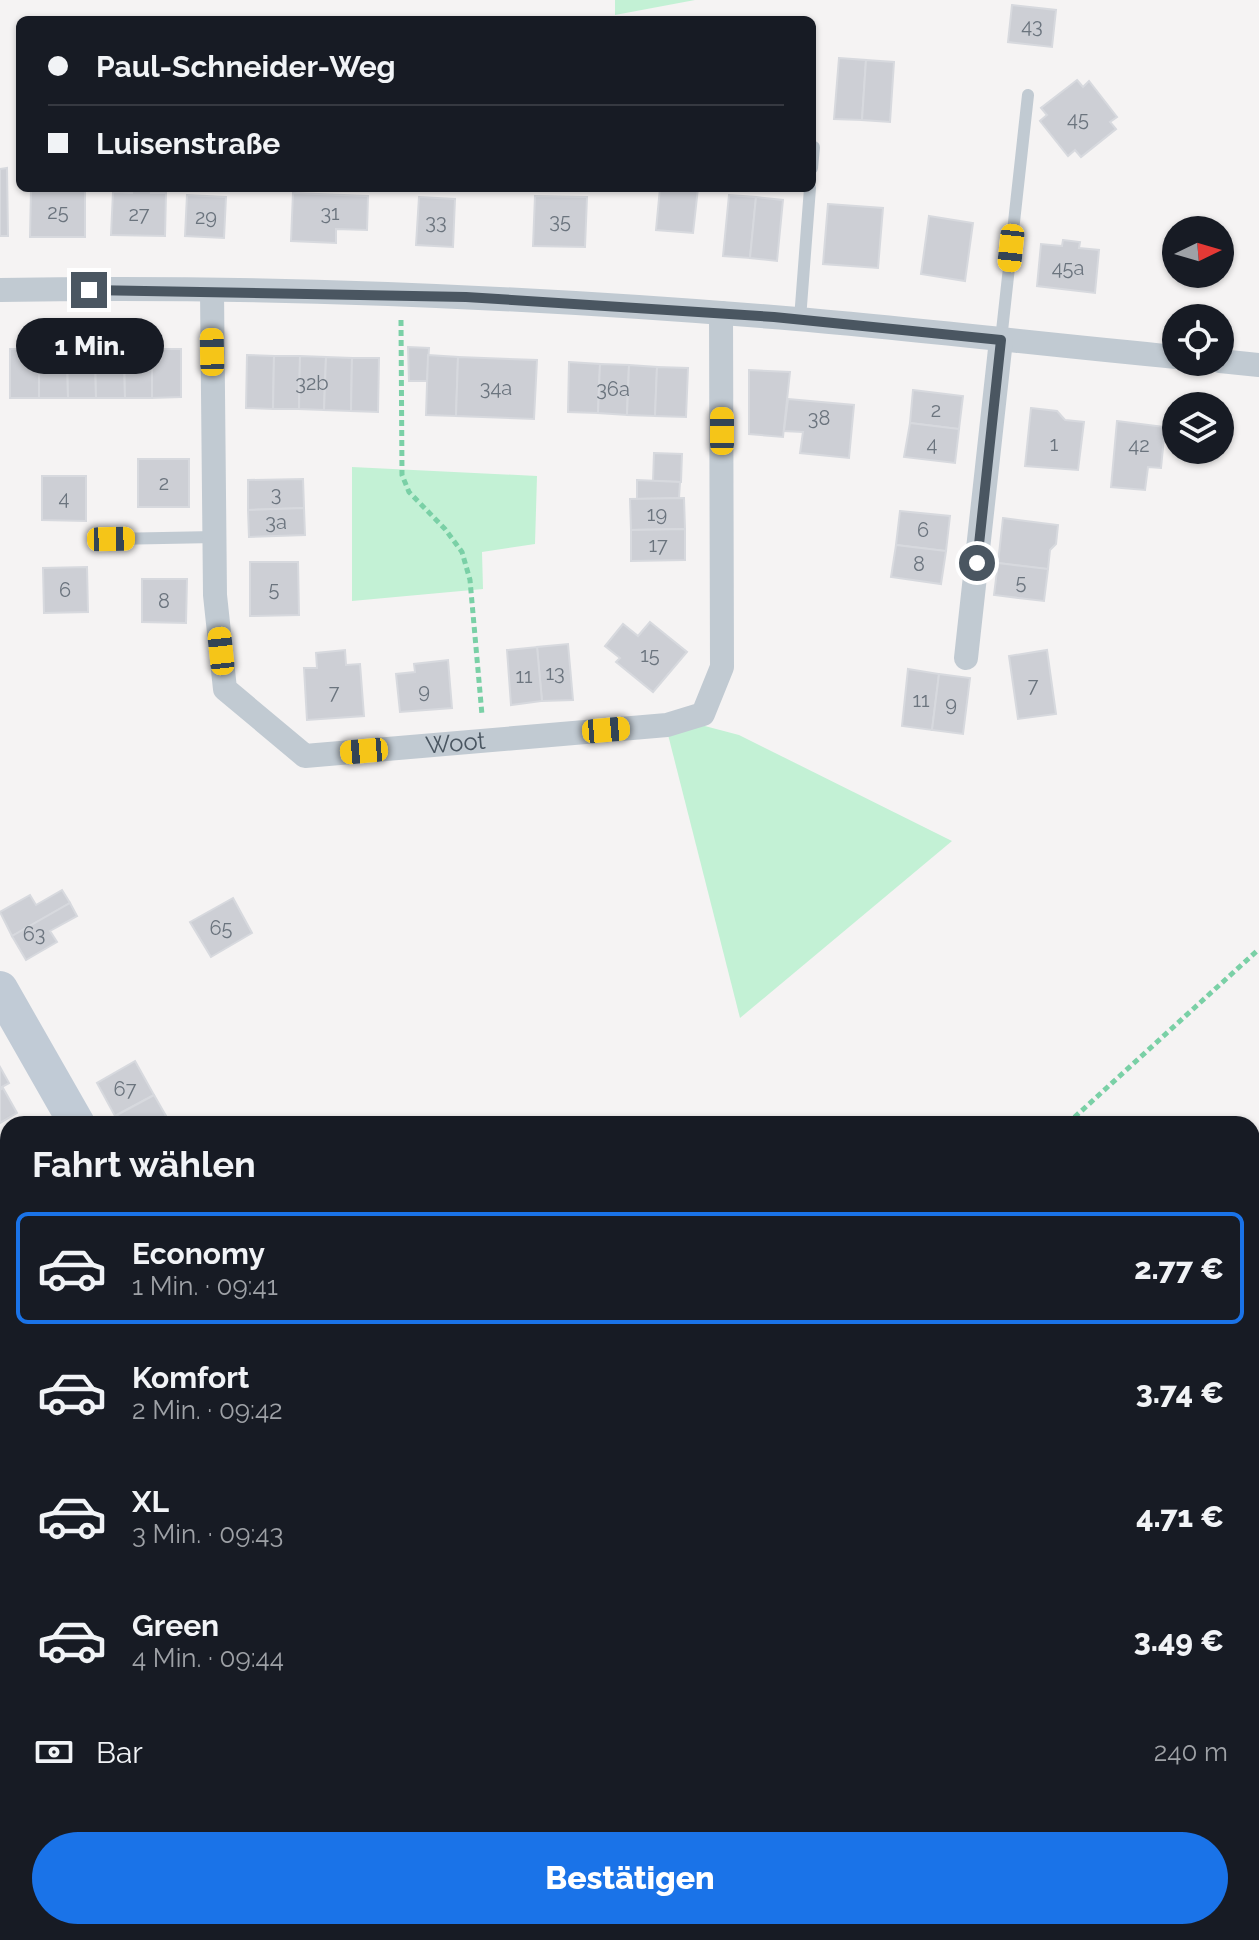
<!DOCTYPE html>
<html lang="de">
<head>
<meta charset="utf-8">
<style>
  body { margin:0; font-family:Raleway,sans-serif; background:#242831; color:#f1f3f6; height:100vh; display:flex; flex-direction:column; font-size:30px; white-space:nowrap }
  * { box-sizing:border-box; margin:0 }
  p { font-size:26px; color:#9ea1a6 }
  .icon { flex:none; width:44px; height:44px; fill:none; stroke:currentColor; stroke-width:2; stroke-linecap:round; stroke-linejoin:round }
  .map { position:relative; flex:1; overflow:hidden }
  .drawer { position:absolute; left:0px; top:1116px; width:1260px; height:824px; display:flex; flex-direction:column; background:#171b24; border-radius:24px 24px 0 0; box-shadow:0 2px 6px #0004 }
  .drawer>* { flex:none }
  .guide { position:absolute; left:16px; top:16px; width:800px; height:176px; border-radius:12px; box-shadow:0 2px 6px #0004; display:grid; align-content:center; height:176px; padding:0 32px; background:#171b24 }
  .needle { width:52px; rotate:85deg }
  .fabs { position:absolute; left:1162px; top:216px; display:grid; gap:16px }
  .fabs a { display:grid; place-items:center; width:72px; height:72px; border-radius:50%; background:#171b24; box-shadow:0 2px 6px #0004; font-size:40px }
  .end { position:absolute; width:36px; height:36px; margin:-18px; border:10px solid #4a5661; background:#fff; box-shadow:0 0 0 4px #fff }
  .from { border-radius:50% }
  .bubble { position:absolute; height:56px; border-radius:28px; background:#171b24; box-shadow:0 2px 6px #0004; font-size:26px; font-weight:800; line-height:56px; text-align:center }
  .car { position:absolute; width:24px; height:48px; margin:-24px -12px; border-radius:10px; box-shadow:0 0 6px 2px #0007; background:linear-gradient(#f5c518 24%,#345 0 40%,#f5c518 0 76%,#345 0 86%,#f5c518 0) }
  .guide b { display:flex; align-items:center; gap:28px; height:76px; font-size:30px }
  .guide b+b { border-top:2px solid #363941 }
  .guide i { width:20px; height:20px; background:#f1f3f6 }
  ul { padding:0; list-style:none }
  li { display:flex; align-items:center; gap:24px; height:112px; margin:0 16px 12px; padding:0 16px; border:4px solid transparent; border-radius:12px }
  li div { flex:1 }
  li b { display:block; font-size:30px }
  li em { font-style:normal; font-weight:800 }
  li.active { border-color:#1a73e8 }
  li>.icon { width:72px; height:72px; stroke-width:1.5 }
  h2 { padding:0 32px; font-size:36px; line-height:96px }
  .pay { display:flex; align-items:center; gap:20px; height:88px; padding:0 32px; font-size:30px }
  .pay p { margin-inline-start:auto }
  .button { display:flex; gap:16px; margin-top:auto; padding:16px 32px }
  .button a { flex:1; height:92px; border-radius:48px; background:#1a73e8; color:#fff; font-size:32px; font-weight:800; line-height:92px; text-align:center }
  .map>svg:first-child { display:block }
  .green { fill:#c3f1d5 }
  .building { fill:#cdcfd5; stroke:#d7d9de; stroke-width:2 }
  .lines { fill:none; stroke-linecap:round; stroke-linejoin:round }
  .path { stroke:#7ad0a6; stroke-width:5; stroke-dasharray:6 4; stroke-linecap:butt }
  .lane { stroke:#c1cad2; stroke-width:12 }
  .street { stroke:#c1cad2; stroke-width:24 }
  .secondary { stroke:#c1cbd6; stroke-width:36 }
  .route { stroke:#4a5661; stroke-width:10 }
  .labels { text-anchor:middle; stroke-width:6; stroke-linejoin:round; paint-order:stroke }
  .number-label { font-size:20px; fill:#6b747e }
  .street-label { font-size:24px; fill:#4a5661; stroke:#fff }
</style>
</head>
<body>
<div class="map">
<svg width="1259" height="1940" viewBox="0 0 1259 1940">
  <rect width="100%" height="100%" fill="#f5f3f3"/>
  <g class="green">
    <polygon points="615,0 695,0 615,15"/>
    <polygon points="352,467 537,476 535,544 482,552 483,589 352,601"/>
    <polygon points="663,715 739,735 952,841 740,1018"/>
    <polygon points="8,1905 8,1932 473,1932 479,1940 0,1940 0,1913"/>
  </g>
  <g class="building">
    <polygon points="1012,5 1056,10 1052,47 1008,42"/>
    <polygon points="839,58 866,60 862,120 834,119"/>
    <polygon points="866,60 894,62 890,122 862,120"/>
    <polygon points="1077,80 1083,87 1089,81 1117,117 1110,122 1116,129 1081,157 1075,150 1068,156 1040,121 1047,115 1041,108"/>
    <polygon points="7,168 8,236 0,236 0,169"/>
    <polygon points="31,188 85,188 85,237 30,237"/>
    <polygon points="133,188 152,188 151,193 166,193 165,236 111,235 113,192 132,193"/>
    <polygon points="660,188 698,188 693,233 656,230"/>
    <polygon points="293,193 368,196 367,230 336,229 336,243 291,241"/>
    <polygon points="187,195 226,197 224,238 185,236"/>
    <polygon points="729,195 756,197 750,258 723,256"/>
    <polygon points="535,196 587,197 585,247 533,246"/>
    <polygon points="419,197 455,199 453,247 416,245"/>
    <polygon points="756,197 783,200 777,261 750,258"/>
    <polygon points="828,204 883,208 878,268 823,264"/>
    <polygon points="929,216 973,223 965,281 921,274"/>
    <polygon points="1063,240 1080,242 1079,248 1099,250 1095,293 1037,286 1041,244 1062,246"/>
    <polygon points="408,347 429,348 427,381 409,381"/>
    <rect x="10" y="349" width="29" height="49"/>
    <polygon points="39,349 67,349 68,398 39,398"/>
    <polygon points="67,349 95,349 96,398 68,398"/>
    <polygon points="95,349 124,349 125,398 96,398"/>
    <polygon points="124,349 152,349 152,398 125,398"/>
    <polygon points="152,349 181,349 181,397 152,398"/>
    <polygon points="247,355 274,356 273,409 246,408"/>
    <polygon points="428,355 458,357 456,416 426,415"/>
    <polygon points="274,356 300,356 299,409 273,409"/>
    <polygon points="300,356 326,357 324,410 299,409"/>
    <polygon points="326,357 352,358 351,411 324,410"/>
    <polygon points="458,357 537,360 534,419 456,416"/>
    <polygon points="352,358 379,358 378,412 351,411"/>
    <polygon points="569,362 600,364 598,413 568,412"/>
    <polygon points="600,364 629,365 627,415 598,413"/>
    <polygon points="629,365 657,367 655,416 627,415"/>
    <polygon points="657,367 688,368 686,417 655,416"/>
    <polygon points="749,370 790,372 783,437 749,434"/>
    <polygon points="913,390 963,396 959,429 910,423"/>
    <polygon points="788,399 854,405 849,458 800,453 803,432 784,431"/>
    <polygon points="1031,408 1057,411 1065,420 1084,422 1078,470 1025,466"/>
    <polygon points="1117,421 1165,427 1161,468 1148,467 1145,490 1111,487"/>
    <polygon points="910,423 959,429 955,463 904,457"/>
    <polygon points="654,453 682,454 681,482 653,481"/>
    <rect x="138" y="459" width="51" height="48"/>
    <polygon points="42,476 86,476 86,521 42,520"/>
    <polygon points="303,479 304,508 248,510 248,480"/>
    <polygon points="637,480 680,482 679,498 637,499"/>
    <polygon points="684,498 685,529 631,530 630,499"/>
    <polygon points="304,508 305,535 249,537 248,510"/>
    <polygon points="900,511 950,516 946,551 896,545"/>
    <polygon points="1003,518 1058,525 1056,544 1050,550 1048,569 998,563"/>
    <polygon points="685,529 685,560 631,561 631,530"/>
    <polygon points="896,545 946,551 941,584 891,577"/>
    <polygon points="250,562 298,562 299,615 250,616"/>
    <polygon points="998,563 1048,569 1044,601 994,595"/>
    <polygon points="87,567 88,612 44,613 43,568"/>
    <polygon points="142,579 187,579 186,623 142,622"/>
    <polygon points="650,622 687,652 653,692 616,662 620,658 605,646 623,624 638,636"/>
    <polygon points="568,644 573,700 542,701 537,647"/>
    <polygon points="537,647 542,701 511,705 507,650"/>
    <polygon points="345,650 346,665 360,664 364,716 307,720 304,668 317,668 316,653"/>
    <polygon points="1047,650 1056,714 1018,719 1009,656"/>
    <polygon points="448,660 452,708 400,712 396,674 415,672 414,664"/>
    <polygon points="908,669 939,674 932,730 902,726"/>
    <polygon points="939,674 970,678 963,734 932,730"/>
    <polygon points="62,890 70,903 12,936 0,912 30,895 36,905"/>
    <polygon points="233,898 252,933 211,957 190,922"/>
    <polygon points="70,903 77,916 50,931 57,942 26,960 12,936"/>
    <polygon points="135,1061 154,1095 115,1116 97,1083"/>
    <polygon points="0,1067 9,1083 0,1088"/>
    <polygon points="3,1088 17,1113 0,1123 0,1090"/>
    <polygon points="154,1095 166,1116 153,1124 122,1124 117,1115"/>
    <polygon points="166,1116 171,1124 153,1124"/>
    <polygon points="8,1133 8,1150 7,1151 0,1138"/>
    <polygon points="0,1365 8,1379 1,1384 0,1384"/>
    <polygon points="8,1590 8,1641 4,1644 0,1639 0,1597"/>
  </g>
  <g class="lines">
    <g class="path">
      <polyline points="401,320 402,475 409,492 445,529 462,552 470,580 482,715"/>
      <polyline points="1067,1124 1259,949"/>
      <polyline points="586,1932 591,1940"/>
    </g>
    <g class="lane">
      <polyline points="812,168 814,147"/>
      <polyline points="800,319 810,188"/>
      <polyline points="1001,340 1028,95"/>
      <polyline points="111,539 215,537"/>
    </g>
    <g class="street">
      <path d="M 0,290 C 265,285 533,297 797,319 C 924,330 1050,345 1176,357"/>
      <path id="s1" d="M 212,291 L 215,595 L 225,689 L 305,756 L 667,725 L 703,714 L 722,667 L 721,313"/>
      <polyline points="1220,361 1259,365"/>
      <polyline points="966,658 1001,340"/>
      <polyline points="0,1764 8,1773"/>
      <polyline points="0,1881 8,1873"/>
    </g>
    <g class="secondary">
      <polyline points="0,989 77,1124"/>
      <polyline points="541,1932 546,1940"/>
    </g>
  </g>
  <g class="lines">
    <polyline class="route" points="89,290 466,297 774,317 1001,340 977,563"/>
  </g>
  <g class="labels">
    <g class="number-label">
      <text x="1032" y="33">43</text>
      <text x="1078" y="126">45</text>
      <text x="58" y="219">25</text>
      <text x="330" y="220">31</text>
      <text x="139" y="221">27</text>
      <text x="206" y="224">29</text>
      <text x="560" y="228">35</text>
      <text x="436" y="229">33</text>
      <text x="1068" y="275">45a</text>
      <text x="312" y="390">32b</text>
      <text x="496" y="395">34a</text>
      <text x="613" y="396">36a</text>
      <text x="936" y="417">2</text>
      <text x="819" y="425">38</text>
      <text x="932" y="451">4</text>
      <text x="1054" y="451">1</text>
      <text x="1139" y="452">42</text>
      <text x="164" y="490">2</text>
      <text x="276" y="501">3</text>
      <text x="64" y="505">4</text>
      <text x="657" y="521">19</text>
      <text x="276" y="529">3a</text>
      <text x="923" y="537">6</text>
      <text x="658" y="552">17</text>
      <text x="919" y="571">8</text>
      <text x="1021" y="589">5</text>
      <text x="274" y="596">5</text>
      <text x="65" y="597">6</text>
      <text x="164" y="608">8</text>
      <text x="650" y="662">15</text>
      <text x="555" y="680">13</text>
      <text x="524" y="683">11</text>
      <text x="1033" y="692">7</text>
      <text x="424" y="698">9</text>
      <text x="334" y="699">7</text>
      <text x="921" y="707">11</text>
      <text x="951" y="711">9</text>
      <text x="221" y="935">65</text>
      <text x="34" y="941">63</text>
      <text x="125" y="1096">67</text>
    </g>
    <g class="street-label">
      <text dy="8" stroke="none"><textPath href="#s1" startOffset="654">Woot</textPath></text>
    </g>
  </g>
</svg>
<div class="fabs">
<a><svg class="needle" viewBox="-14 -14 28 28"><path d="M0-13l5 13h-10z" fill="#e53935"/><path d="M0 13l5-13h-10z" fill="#9ea1a6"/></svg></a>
<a><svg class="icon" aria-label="locate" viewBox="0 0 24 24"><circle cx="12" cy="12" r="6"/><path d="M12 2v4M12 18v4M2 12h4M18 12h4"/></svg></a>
<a><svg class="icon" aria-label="layers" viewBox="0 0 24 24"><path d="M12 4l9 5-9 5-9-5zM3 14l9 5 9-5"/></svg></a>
</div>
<i class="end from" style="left:977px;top:563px"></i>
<i class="end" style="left:89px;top:290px"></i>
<div class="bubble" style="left:16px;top:318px;width:148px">1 Min.</div>
<i class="car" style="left:1011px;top:248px;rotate:186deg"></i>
<i class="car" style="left:212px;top:352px;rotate:359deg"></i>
<i class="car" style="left:722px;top:431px;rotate:0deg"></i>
<i class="car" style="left:111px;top:539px;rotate:89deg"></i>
<i class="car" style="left:221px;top:651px;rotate:354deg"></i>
<i class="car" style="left:606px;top:730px;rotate:85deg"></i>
<i class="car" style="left:364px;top:751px;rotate:265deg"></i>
<div class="guide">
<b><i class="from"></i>Paul-Schneider-Weg</b>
<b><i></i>Luisenstraße</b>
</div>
<section class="drawer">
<h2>Fahrt wählen</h2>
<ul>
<li class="active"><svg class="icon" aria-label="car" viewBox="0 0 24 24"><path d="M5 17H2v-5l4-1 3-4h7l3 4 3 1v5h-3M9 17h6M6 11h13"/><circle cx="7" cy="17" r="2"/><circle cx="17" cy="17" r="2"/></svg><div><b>Economy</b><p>1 Min. · 09:41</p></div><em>2.77 €</em></li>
<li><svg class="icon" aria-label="car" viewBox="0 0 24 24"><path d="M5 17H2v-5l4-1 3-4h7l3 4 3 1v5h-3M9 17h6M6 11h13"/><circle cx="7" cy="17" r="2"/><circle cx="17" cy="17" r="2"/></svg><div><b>Komfort</b><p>2 Min. · 09:42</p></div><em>3.74 €</em></li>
<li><svg class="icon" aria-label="car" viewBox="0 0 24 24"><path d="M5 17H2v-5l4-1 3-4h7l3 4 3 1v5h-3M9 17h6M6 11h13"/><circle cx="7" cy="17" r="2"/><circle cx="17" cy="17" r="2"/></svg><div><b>XL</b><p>3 Min. · 09:43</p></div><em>4.71 €</em></li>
<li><svg class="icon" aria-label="car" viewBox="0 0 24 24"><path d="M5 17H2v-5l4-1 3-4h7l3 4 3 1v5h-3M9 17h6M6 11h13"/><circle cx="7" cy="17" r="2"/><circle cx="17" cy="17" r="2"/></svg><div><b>Green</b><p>4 Min. · 09:44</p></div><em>3.49 €</em></li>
</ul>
<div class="pay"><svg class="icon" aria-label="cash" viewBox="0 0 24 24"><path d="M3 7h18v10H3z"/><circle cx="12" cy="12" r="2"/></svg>Bar<p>240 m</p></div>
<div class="button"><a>Bestätigen</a></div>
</section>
</div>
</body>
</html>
